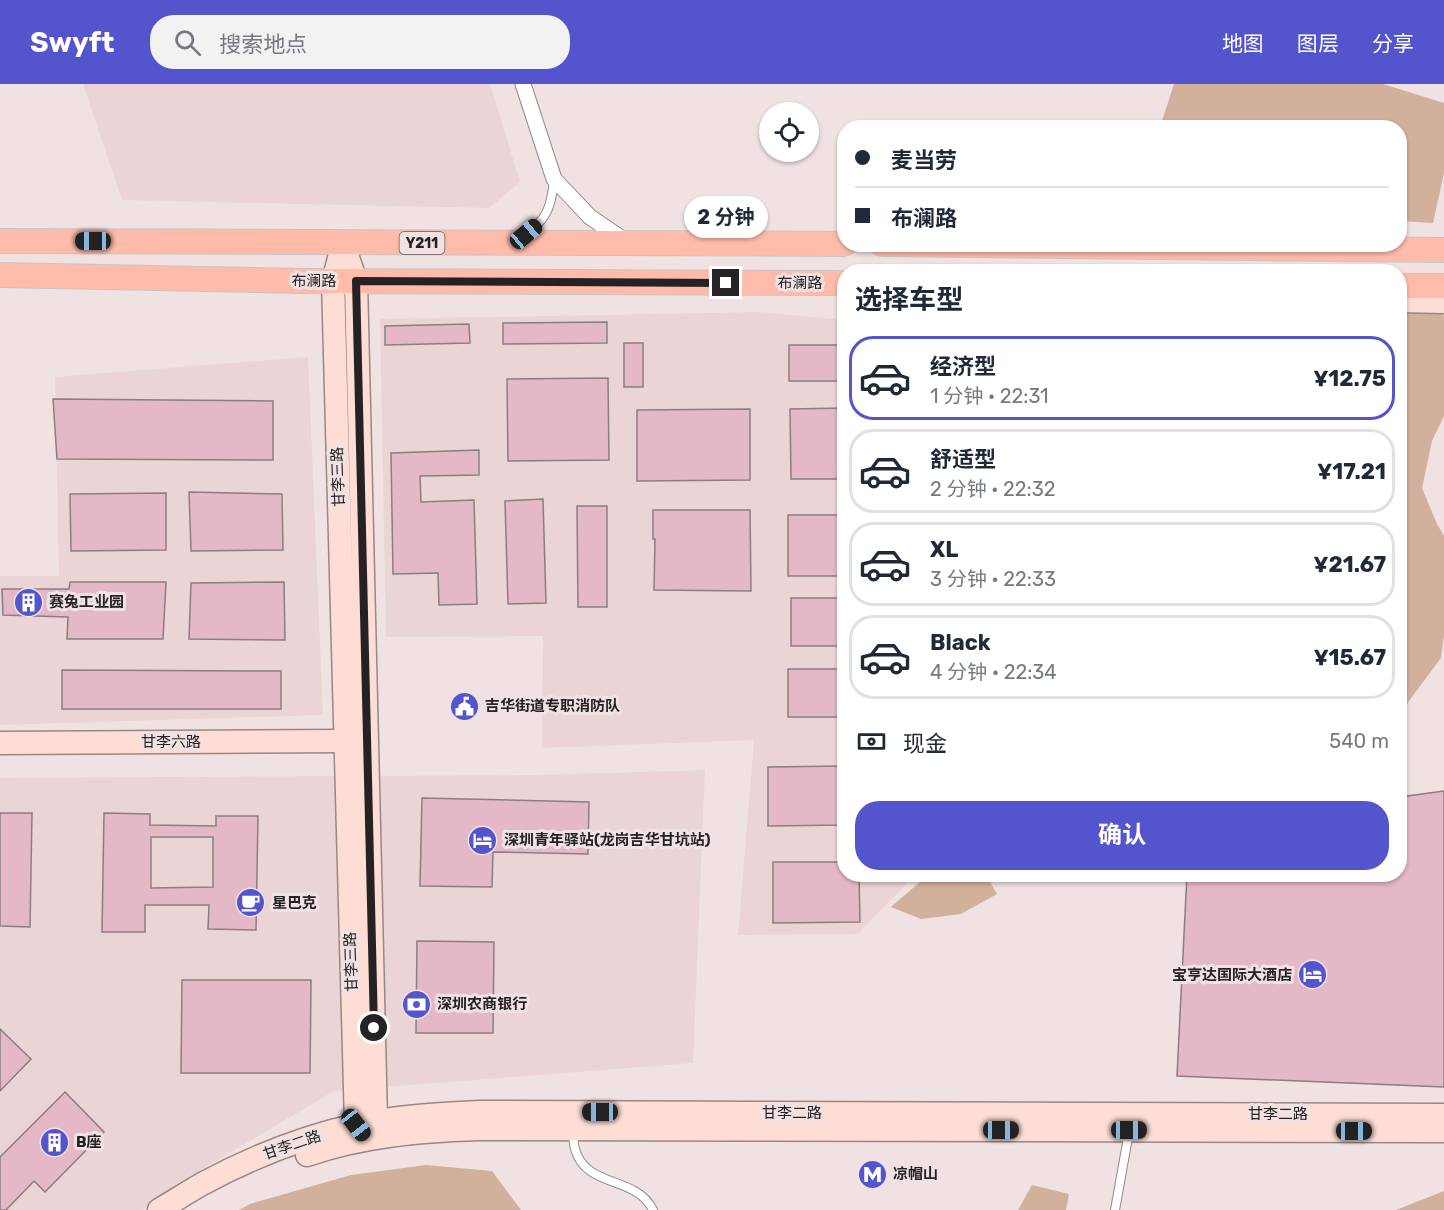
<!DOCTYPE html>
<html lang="zh">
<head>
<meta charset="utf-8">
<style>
  body { margin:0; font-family:Rubik,"Noto Sans SC",sans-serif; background:#f2f2f3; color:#1f2937; height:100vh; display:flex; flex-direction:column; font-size:22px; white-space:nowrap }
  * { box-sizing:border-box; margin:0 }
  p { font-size:20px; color:#747a83 }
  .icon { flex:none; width:33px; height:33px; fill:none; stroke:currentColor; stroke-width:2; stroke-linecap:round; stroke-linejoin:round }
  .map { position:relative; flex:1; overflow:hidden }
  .details { position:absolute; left:837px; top:180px; width:570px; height:618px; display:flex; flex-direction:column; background:#fff; border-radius:24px; box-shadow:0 2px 4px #0004 }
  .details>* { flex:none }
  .guide { position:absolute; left:837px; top:36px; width:570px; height:132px; border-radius:24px; box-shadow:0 2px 4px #0004; display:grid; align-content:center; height:132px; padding:0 18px; background:#fff }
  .fabs { position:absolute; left:759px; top:18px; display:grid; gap:12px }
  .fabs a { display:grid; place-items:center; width:60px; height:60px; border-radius:50%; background:#fff; box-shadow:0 2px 4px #0004; font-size:30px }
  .end { position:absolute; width:27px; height:27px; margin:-14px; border:8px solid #262122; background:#fff; box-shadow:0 0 0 3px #fff }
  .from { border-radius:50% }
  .bubble { position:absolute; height:42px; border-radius:21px; background:#fff; box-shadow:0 2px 4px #0004; font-size:20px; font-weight:700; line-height:42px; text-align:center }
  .car { position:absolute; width:18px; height:36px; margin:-18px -9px; border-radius:8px; box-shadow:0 0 4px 2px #0007; background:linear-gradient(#222 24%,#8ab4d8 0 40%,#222 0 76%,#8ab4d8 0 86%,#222 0) }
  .guide b { display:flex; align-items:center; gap:21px; height:57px; font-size:22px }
  .guide b+b { border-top:2px solid #e0e1e3 }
  .guide i { width:15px; height:15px; background:#1f2937 }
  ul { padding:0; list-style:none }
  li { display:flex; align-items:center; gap:18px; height:84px; margin:0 12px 9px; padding:0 6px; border:3px solid #e0e1e3; border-radius:24px }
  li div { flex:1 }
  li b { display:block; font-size:22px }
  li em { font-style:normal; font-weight:700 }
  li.selected { border-color:#5455cc }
  li>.icon { width:54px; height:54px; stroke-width:1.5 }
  h2 { padding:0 18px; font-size:27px; line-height:72px }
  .pay { display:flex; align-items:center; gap:15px; height:66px; padding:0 18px; font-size:22px }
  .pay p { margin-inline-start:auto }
  .cta { display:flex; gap:12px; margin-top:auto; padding:12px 18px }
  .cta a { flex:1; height:69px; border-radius:24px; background:#5455cc; color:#fff; font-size:24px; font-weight:700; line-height:69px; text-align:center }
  header { display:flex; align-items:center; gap:36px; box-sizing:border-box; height:84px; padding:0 30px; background:#5455cc; color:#fff }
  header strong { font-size:28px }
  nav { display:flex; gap:33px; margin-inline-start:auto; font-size:21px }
  .search { width:420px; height:54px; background:#f2f2f3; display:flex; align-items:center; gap:15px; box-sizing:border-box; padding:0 21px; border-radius:24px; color:#747a83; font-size:22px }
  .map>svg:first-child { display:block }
  .built { fill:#ebd4d5 }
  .green { fill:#d1b19c }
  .building { fill:#e5b8c7; stroke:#897e82; stroke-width:1.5; fill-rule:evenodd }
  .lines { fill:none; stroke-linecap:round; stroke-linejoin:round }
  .lane-casing { stroke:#948888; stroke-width:10 }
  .street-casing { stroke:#948888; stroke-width:17 }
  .secondary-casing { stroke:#948888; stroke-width:25 }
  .primary-casing { stroke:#c7c5c6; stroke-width:26 }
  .lane { stroke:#fff; stroke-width:8 }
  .street { stroke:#fff; stroke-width:15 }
  .secondary { stroke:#feddd5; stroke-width:22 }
  .primary { stroke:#febbaa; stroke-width:24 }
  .route { stroke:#262122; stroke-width:8 }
  .labels { text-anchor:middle; stroke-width:6; stroke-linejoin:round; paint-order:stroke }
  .shield { fill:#f0e2e3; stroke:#635b5c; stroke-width:1.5 }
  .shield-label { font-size:14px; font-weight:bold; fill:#262122 }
  .street-label { font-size:15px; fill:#262122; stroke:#f0e2e3 }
  .poi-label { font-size:15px; font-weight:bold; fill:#262122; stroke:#f0e2e3; text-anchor:start }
</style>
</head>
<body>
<header>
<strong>Swyft</strong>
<div class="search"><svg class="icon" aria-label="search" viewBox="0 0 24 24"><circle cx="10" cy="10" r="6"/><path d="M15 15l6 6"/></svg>搜索地点</div>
<nav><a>地图</a><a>图层</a><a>分享</a></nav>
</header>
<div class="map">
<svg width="1444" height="1126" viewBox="0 0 1444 1126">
  <rect width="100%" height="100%" fill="#f0e2e3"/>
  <g class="built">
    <polygon points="83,0 490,0 520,98 489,124 122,116"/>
    <polygon points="759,228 844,236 844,790 915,791 858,850 738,851 754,656 542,664 543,552 386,553 380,235"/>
    <polygon points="308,273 323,631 0,641 0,492 59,492 55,293"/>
    <polygon points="705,686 693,979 334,1007 191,1092 143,1126 0,1126 0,694 542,691"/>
  </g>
  <g class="green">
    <polygon points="1174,0 1383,0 1444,19 1444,89 1433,139 1400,137 1400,44 1160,43"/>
    <polygon points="1400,209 1434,223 1444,232 1444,332 1432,357 1422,404 1437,440 1444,452 1444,552 1441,574 1400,629"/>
    <polygon points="928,791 986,791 997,810 961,830 921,835 891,823"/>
    <polygon points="426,1081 492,1087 521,1126 239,1126 250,1120 351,1091"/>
    <polygon points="1032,1101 1069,1110 1066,1126 1018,1126"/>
    <polygon points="1444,1107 1444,1126 1396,1126"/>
  </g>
  <g class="building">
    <polygon points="607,238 607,259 503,260 503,239"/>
    <polygon points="469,240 470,259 385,261 385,242"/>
    <rect x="624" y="259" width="19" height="44"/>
    <rect x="789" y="261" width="55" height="36"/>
    <polygon points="608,294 609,376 508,377 507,295"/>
    <polygon points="53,315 273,317 273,376 57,375"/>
    <polygon points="844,324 844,395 791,395 790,325"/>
    <polygon points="750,325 750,396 637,397 637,326"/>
    <polygon points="479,366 479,391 420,392 421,418 474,416 477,520 439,521 438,489 393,490 391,369"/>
    <polygon points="189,408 282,410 283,466 191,467"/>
    <polygon points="166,409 166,466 71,467 70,410"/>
    <polygon points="543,415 546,519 508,520 505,417"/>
    <polygon points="577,422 607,422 607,523 578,523"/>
    <polygon points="653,426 750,426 751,507 654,506 655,455 653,455"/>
    <rect x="788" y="431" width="56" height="61"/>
    <polygon points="70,498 166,498 163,555 67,555 68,533 3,531 2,505 69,505"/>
    <polygon points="284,498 285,556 189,555 191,499"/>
    <rect x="791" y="514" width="53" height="48"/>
    <rect x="788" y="585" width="56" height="48"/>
    <polygon points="62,586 281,587 281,625 62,625"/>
    <polygon points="844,682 844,741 768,742 768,683"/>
    <polygon points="1444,707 1444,1003 1177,992 1187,790 1400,790 1400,713"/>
    <polygon points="422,714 589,718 588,770 493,768 492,803 420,802"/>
    <polygon points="0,729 32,729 30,843 0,842"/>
    <path d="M 104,729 L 150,730 L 150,741 L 216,742 L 216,732 L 258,732 L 256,846 L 208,845 L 209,821 L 145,821 L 145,848 L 102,848 ZM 151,753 L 213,753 L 213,803 L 151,804 Z"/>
    <polygon points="773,778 844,778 844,790 859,790 860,838 773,839"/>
    <polygon points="417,857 494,858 493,949 416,949"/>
    <polygon points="182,896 311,896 310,989 181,989"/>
    <polygon points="0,945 31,975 0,1007"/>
    <polygon points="65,1008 104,1048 45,1108 34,1097 6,1126 0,1126 0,1073"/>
  </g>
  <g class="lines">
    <defs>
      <g id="lane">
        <path d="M 523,151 C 547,137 551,123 554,97"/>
        <path d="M 573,1046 C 574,1052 573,1059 575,1065 C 586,1105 636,1091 653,1126"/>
        <polyline points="1115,1126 1129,1048"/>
      </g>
      <polyline id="street" points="523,0 554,95 590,133 627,158"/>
      <g id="secondary">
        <polygon points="343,159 356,197 376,1037 367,1055 356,1041 333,197"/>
        <polyline points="1400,217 1444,218"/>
        <polyline points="0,659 342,657"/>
        <path d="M 307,1071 C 362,1052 420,1047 478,1045 L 1444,1047"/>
        <path d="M 159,1126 C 174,1117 188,1108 202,1100 C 250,1074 303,1053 356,1041 C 397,1032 438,1030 480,1028 L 1444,1031"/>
      </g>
      <g id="primary">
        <path d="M 0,157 C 282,158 563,157 844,160"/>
        <polyline points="882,160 1444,166"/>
        <polyline points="0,191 306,197 844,199"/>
        <polyline points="1400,202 1444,202"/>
      </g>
    </defs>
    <use href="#lane" class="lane-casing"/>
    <use href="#street" class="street-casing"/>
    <use href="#secondary" class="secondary-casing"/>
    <use href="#primary" class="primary-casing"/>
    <use href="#lane" class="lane"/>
    <use href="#street" class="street"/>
    <use href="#secondary" class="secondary"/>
    <use href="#primary" class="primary"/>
  </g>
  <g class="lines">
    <polyline class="route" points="374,944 356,197 726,199"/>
  </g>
  <defs>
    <symbol id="building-disc" viewBox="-11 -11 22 22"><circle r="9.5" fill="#5455cc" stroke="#f0e2e3"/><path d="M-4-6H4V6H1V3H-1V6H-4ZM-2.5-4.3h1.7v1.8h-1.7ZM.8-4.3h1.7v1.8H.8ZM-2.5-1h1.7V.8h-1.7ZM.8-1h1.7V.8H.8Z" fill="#fff"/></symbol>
    <symbol id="civic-disc" viewBox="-11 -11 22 22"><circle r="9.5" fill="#5455cc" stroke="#f0e2e3"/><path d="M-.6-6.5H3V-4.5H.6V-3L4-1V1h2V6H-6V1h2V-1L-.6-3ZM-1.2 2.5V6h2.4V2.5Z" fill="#fff"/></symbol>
    <symbol id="hotel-disc" viewBox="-11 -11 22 22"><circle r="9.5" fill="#5455cc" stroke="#f0e2e3"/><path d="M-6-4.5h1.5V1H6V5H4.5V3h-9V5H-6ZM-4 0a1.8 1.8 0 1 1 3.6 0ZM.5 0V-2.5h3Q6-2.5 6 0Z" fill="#fff"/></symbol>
    <symbol id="cafe-disc" viewBox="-11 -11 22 22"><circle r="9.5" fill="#5455cc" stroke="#f0e2e3"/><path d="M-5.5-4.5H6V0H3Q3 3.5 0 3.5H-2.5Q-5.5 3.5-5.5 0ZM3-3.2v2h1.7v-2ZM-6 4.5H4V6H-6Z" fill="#fff"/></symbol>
    <symbol id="bank-disc" viewBox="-11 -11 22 22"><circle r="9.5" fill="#5455cc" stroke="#f0e2e3"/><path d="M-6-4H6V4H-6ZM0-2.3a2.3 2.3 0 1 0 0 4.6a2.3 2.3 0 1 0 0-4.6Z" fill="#fff"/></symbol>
    <symbol id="metro-disc" viewBox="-11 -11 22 22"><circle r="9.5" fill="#5455cc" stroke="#f0e2e3"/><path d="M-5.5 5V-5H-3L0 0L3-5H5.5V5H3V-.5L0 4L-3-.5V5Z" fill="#fff"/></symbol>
  </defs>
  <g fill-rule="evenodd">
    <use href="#building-disc" x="12" y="502" width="33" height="33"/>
    <use href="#civic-disc" x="448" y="606" width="33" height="33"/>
    <use href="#hotel-disc" x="466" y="740" width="33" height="33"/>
    <use href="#cafe-disc" x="234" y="802" width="33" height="33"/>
    <use href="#hotel-disc" x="1296" y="874" width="33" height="33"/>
    <use href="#bank-disc" x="400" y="904" width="33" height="33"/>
    <use href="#building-disc" x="38" y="1042" width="33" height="33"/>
    <use href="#metro-disc" x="856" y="1074" width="33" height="33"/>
  </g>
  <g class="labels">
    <rect class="shield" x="399.5" y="148" width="45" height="22" rx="4.5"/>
    <g class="shield-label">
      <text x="422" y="164">Y211</text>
    </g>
    <g class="street-label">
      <text x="314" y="202">布澜路</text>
      <text x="800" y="204">布澜路</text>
      <text transform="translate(338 393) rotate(-92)" y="5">甘李三路</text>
      <text x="171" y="663">甘李六路</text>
      <text transform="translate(351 878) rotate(-92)" y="5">甘李三路</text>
      <text x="792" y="1034">甘李二路</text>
      <text x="1278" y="1035">甘李二路</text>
      <text transform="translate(292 1061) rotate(-19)" y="5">甘李二路</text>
    </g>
    <g class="poi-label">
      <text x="49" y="523">赛兔工业园</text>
      <text x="485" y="627">吉华街道专职消防队</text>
      <text x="504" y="761">深圳青年驿站(龙岗吉华甘坑站)</text>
      <text x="272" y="824">星巴克</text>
      <text x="1292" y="896" text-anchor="end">宝亨达国际大酒店</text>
      <text x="437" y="925">深圳农商银行</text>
      <text x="76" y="1063">B座</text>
      <text x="893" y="1095">凉帽山</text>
    </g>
  </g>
</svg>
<div class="fabs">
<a><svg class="icon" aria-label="locate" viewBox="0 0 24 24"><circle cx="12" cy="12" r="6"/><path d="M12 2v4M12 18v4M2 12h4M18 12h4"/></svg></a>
</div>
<i class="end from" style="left:374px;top:944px"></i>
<i class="end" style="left:726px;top:199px"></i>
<div class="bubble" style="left:684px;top:112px;width:84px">2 分钟</div>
<i class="car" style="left:526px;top:150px;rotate:50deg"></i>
<i class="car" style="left:93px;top:157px;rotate:270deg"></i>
<i class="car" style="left:600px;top:1028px;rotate:270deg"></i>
<i class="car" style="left:356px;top:1041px;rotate:142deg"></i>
<i class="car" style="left:1001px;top:1046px;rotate:90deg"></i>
<i class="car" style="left:1129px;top:1046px;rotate:90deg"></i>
<i class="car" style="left:1354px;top:1047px;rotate:90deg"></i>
<div class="guide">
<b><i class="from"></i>麦当劳</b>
<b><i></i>布澜路</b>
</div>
<section class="details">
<h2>选择车型</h2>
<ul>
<li class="selected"><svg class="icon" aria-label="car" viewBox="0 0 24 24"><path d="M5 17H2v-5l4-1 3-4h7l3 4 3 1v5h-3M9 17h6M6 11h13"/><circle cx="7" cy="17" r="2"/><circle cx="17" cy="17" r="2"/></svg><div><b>经济型</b><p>1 分钟 · 22:31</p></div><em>¥12.75</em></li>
<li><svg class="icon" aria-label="car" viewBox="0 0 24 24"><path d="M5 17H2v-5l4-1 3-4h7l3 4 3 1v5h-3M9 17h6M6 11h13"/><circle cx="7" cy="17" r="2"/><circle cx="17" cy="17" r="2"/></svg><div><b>舒适型</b><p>2 分钟 · 22:32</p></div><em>¥17.21</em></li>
<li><svg class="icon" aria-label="car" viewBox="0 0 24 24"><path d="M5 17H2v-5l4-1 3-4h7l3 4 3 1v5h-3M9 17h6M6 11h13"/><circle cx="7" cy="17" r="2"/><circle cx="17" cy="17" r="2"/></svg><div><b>XL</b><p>3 分钟 · 22:33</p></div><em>¥21.67</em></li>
<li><svg class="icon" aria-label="car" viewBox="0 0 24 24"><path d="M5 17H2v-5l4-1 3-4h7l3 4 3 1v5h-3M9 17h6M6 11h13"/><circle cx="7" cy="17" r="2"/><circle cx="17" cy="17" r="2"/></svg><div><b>Black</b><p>4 分钟 · 22:34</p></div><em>¥15.67</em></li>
</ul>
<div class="pay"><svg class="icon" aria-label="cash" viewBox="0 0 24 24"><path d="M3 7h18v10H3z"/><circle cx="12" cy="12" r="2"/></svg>现金<p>540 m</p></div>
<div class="cta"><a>确认</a></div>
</section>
</div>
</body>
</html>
